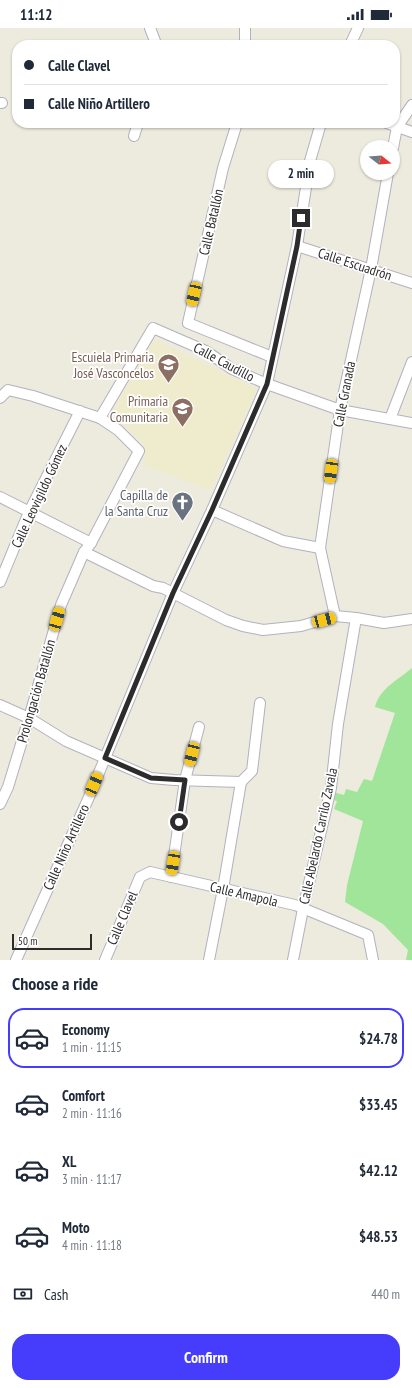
<!DOCTYPE html>
<html lang="en">
<head>
<meta charset="utf-8">
<style>
  body { margin:0; font-family:"PT Sans Narrow",sans-serif; background:#f6f6f7; color:#1f2937; height:100vh; display:flex; flex-direction:column; font-size:15px; white-space:nowrap }
  * { box-sizing:border-box; margin:0 }
  p { font-size:13px; color:#747a83 }
  .icon { flex:none; width:22px; height:22px; fill:none; stroke:currentColor; stroke-width:2; stroke-linecap:round; stroke-linejoin:round }
  .map { position:relative; height:932px; overflow:hidden }
  .drawer { display:flex; flex-direction:column; background:#fff; flex:1 }
  .drawer>* { flex:none }
  .hud { position:absolute; left:12px; top:12px; width:388px; height:88px; border-radius:16px; box-shadow:0 1px 3px #0004; display:grid; align-content:center; height:88px; padding:0 12px; background:#fff }
  .needle { width:26px; rotate:107deg }
  .controls { position:absolute; left:360px; top:112px; display:grid; gap:8px }
  .controls a { display:grid; place-items:center; width:40px; height:40px; border-radius:50%; background:#fff; box-shadow:0 1px 3px #0004; font-size:20px }
  .scale { position:absolute; left:12px; bottom:10px; width:80px; box-sizing:border-box; padding-left:4px; border:2px solid #2c2c2c; border-top:0; font-size:11px; line-height:14px; white-space:nowrap; color:#2c2c2c; -webkit-text-stroke:3px #fff; paint-order:stroke }
  .end { position:absolute; width:18px; height:18px; margin:-9px; border:5px solid #2c2c2c; background:#fff; box-shadow:0 0 0 2px #fff }
  .from { border-radius:50% }
  .bubble { position:absolute; height:28px; border-radius:14px; background:#fff; box-shadow:0 1px 3px #0004; font-size:13px; font-weight:700; line-height:28px; text-align:center }
  .car { position:absolute; width:12px; height:24px; margin:-12px -6px; border-radius:5px; box-shadow:0 0 3px 1px #0007; background:linear-gradient(#f5c518 24%,#345 0 40%,#f5c518 0 76%,#345 0 86%,#f5c518 0) }
  .hud b { display:flex; align-items:center; gap:14px; height:38px; font-size:15px }
  .hud b+b { border-top:1px solid #e0e1e3 }
  .hud i { width:10px; height:10px; background:#1f2937 }
  ul { padding:0; list-style:none }
  li { display:flex; align-items:center; gap:12px; height:60px; margin:0 8px 6px; padding:0 4px; border:2px solid transparent; border-radius:16px }
  li div { flex:1 }
  li b { display:block; font-size:15px }
  li em { font-style:normal; font-weight:700 }
  li.selected { border-color:#463cfc }
  li>.icon { width:36px; height:36px; stroke-width:1.5 }
  h2 { padding:0 12px; font-size:18px; line-height:48px }
  .pay { display:flex; align-items:center; gap:10px; height:44px; padding:0 12px; font-size:15px }
  .pay p { margin-inline-start:auto }
  .primary-button { display:flex; gap:8px; margin-top:auto; padding:8px 12px }
  .primary-button a { flex:1; height:46px; border-radius:16px; background:#463cfc; color:#fff; font-size:16px; font-weight:700; line-height:46px; text-align:center }
  .status { display:flex; justify-content:space-between; align-items:center; height:28px; padding:0 20px; background:#fff; direction:ltr }
  .status svg { height:11px; fill:currentColor }
  .map>svg:first-child { display:block }
  .education { fill:#efeccd }
  .green { fill:#a1e59a }
  .lines { fill:none; stroke-linecap:round; stroke-linejoin:round }
  .street-casing { stroke:#b2b2bf; stroke-width:12 }
  .street { stroke:#fff; stroke-width:10 }
  .route { stroke:#2c2c2c; stroke-width:5 }
  .labels { text-anchor:middle; stroke-width:3.5; stroke-linejoin:round; paint-order:stroke }
  .street-label { font-size:14px; fill:#2c2c2c; stroke:#fff }
  .education-label { font-size:14px; fill:#785e54; stroke:#fff; text-anchor:end }
  .worship-label { font-size:14px; fill:#5b616d; stroke:#fff; text-anchor:end }
</style>
</head>
<body>
<div class="status"><b>11:12</b><svg viewBox="0 0 49 12"><path d="M0 12V9h3v3zM5 12V6h3v6zM10 12V3h3v9zM15 12V0h3v12zM26 1h20v11H26zM47 4h2v5h-2z"/></svg></div>
<div class="map">
<svg width="412" height="932" viewBox="0 0 412 932">
  <rect width="100%" height="100%" fill="#edeade"/>
  <polygon class="education" points="154,311 257,361 211,462 145,438 144,417 112,384"/>
  <path class="green" d="M 412,640 L 412,932 L 406,932 L 408,922 L 383,896 L 345,874 L 347,857 L 363,793 L 334,781 L 337,773 L 333,772 L 333,764 L 344,767 L 346,761 L 357,764 L 364,751 L 372,753 L 395,685 L 375,679 C 380,660 398,652 412,640 Z"/>
  <g class="lines">
    <defs>
      <g id="street">
        <polyline points="150,0 155,13 154,17"/>
        <polyline points="245,0 245,17"/>
        <polyline points="350,17 358,0"/>
        <polyline points="0,75 2,75"/>
        <polyline points="237,95 223,140 188,295 272,329"/>
        <polyline points="387,95 412,104"/>
        <polyline points="134,108 138,95"/>
        <polyline points="393,120 397,99 412,77"/>
        <polyline points="297,218 412,255"/>
        <polyline points="0,370 8,362 33,368 100,390 118,402 139,423 91,515 84,524 61,577 29,690 8,759 0,776"/>
        <polyline points="100,390 153,300 206,323 232,341 267,356 340,382 412,395"/>
        <polyline points="390,391 412,334"/>
        <polyline points="0,469 91,515"/>
        <polyline points="212,482 283,513 320,520"/>
        <polyline points="84,524 153,558 163,560 226,592 243,598 263,602 301,598 335,588 356,590 384,595 412,591"/>
        <polyline points="0,554 29,484 80,383"/>
        <polyline points="335,588 320,520 340,382 371,241 388,145"/>
        <polyline points="0,677 29,690 66,713 151,750 174,752 241,754"/>
        <polyline points="241,754 252,743 260,675"/>
        <polyline points="171,849 185,752 199,699"/>
        <polyline points="16,932 89,769 173,565 212,482 267,356 297,218 310,133 321,95"/>
        <polyline points="105,932 140,849 150,844 295,877 368,907 373,932"/>
        <polyline points="209,932 223,861 241,754"/>
        <polyline points="293,932 303,881 331,760 338,696 356,590"/>
      </g>
    </defs>
    <use href="#street" class="street-casing"/>
    <use href="#street" class="street"/>
  </g>
  <g class="lines">
    <polyline class="route" points="179,794 185,752 151,750 105,730 173,565 212,482 267,356 297,218 301,190"/>
  </g>
  <defs>
    <symbol id="school-pin" viewBox="-11 -11 22 30"><path d="M0 17L-7.5 6A9.5 9.5 0 1 1 7.5 6Z" fill="#8d6e63" stroke="#fff"/><path d="M0-5L7-2L0 1L-7-2ZM-4 1L0 2.5L4 1V4Q0 6-4 4Z" fill="#fff"/></symbol>
    <symbol id="church-pin" viewBox="-11 -11 22 30"><path d="M0 17L-7.5 6A9.5 9.5 0 1 1 7.5 6Z" fill="#6b7280" stroke="#fff"/><path d="M-1.2-6h2.4v3.5h3.3v2.4h-3.3V6h-2.4V-.1h-3.3v-2.4h3.3Z" fill="#fff"/></symbol>
  </defs>
  <g fill-rule="evenodd">
    <use href="#school-pin" x="156" y="324" width="25" height="34"/>
    <use href="#school-pin" x="170" y="368" width="25" height="34"/>
    <use href="#church-pin" x="170" y="462" width="25" height="34"/>
  </g>
  <g class="labels">
    <g class="street-label">
      <text transform="translate(211 194) rotate(-77)" y="5">Calle Batallón</text>
      <text transform="translate(355 236) rotate(18)" y="5">Calle Escuadrón</text>
      <text transform="translate(224 334) rotate(28)" y="5">Calle Caudillo</text>
      <text transform="translate(344 366) rotate(-79)" y="5">Calle Granada</text>
      <text transform="translate(39 468) rotate(-65)" y="5">Calle Leovigildo Gómez</text>
      <text transform="translate(36 663) rotate(-74)" y="5">Prolongación Batallón</text>
      <text transform="translate(318 808) rotate(-78)" y="5">Calle Abelardo Carrilo Zavala</text>
      <text transform="translate(66 819) rotate(-66)" y="5">Calle Niño Artillero</text>
      <text transform="translate(244 866) rotate(13)" y="5">Calle Amapola</text>
      <text transform="translate(122 890) rotate(-67)" y="5">Calle Clavel</text>
    </g>
    <g class="education-label">
      <text x="154" y="334">Escuiela Primaria<tspan x="154" dy="16">José Vasconcelos</tspan></text>
      <text x="168" y="378">Primaria<tspan x="168" dy="16">Comunitaria</tspan></text>
    </g>
    <g class="worship-label">
      <text x="168" y="472">Capilla de<tspan x="168" dy="16">la Santa Cruz</tspan></text>
    </g>
  </g>
</svg>
<div class="controls">
<a><svg class="needle" viewBox="-14 -14 28 28"><path d="M0-13l5 13h-10z" fill="#e53935"/><path d="M0 13l5-13h-10z" fill="#747a83"/></svg></a>
</div>
<div class="scale">50 m</div>
<i class="end from" style="left:179px;top:794px"></i>
<i class="end" style="left:301px;top:190px"></i>
<div class="bubble" style="left:268px;top:132px;width:66px">2 min</div>
<i class="car" style="left:194px;top:266px;rotate:193deg"></i>
<i class="car" style="left:331px;top:443px;rotate:188deg"></i>
<i class="car" style="left:57px;top:591px;rotate:16deg"></i>
<i class="car" style="left:324px;top:592px;rotate:75deg"></i>
<i class="car" style="left:192px;top:726px;rotate:194deg"></i>
<i class="car" style="left:94px;top:756px;rotate:23deg"></i>
<i class="car" style="left:173px;top:835px;rotate:189deg"></i>
<div class="hud">
<b><i class="from"></i>Calle Clavel</b>
<b><i></i>Calle Niño Artillero</b>
</div>
</div>
<section class="drawer">
<h2>Choose a ride</h2>
<ul>
<li class="selected"><svg class="icon" aria-label="car" viewBox="0 0 24 24"><path d="M5 17H2v-5l4-1 3-4h7l3 4 3 1v5h-3M9 17h6M6 11h13"/><circle cx="7" cy="17" r="2"/><circle cx="17" cy="17" r="2"/></svg><div><b>Economy</b><p>1 min · 11:15</p></div><em>$24.78</em></li>
<li><svg class="icon" aria-label="car" viewBox="0 0 24 24"><path d="M5 17H2v-5l4-1 3-4h7l3 4 3 1v5h-3M9 17h6M6 11h13"/><circle cx="7" cy="17" r="2"/><circle cx="17" cy="17" r="2"/></svg><div><b>Comfort</b><p>2 min · 11:16</p></div><em>$33.45</em></li>
<li><svg class="icon" aria-label="car" viewBox="0 0 24 24"><path d="M5 17H2v-5l4-1 3-4h7l3 4 3 1v5h-3M9 17h6M6 11h13"/><circle cx="7" cy="17" r="2"/><circle cx="17" cy="17" r="2"/></svg><div><b>XL</b><p>3 min · 11:17</p></div><em>$42.12</em></li>
<li><svg class="icon" aria-label="car" viewBox="0 0 24 24"><path d="M5 17H2v-5l4-1 3-4h7l3 4 3 1v5h-3M9 17h6M6 11h13"/><circle cx="7" cy="17" r="2"/><circle cx="17" cy="17" r="2"/></svg><div><b>Moto</b><p>4 min · 11:18</p></div><em>$48.53</em></li>
</ul>
<div class="pay"><svg class="icon" aria-label="cash" viewBox="0 0 24 24"><path d="M3 7h18v10H3z"/><circle cx="12" cy="12" r="2"/></svg>Cash<p>440 m</p></div>
<div class="primary-button"><a>Confirm</a></div>
</section>
</body>
</html>
